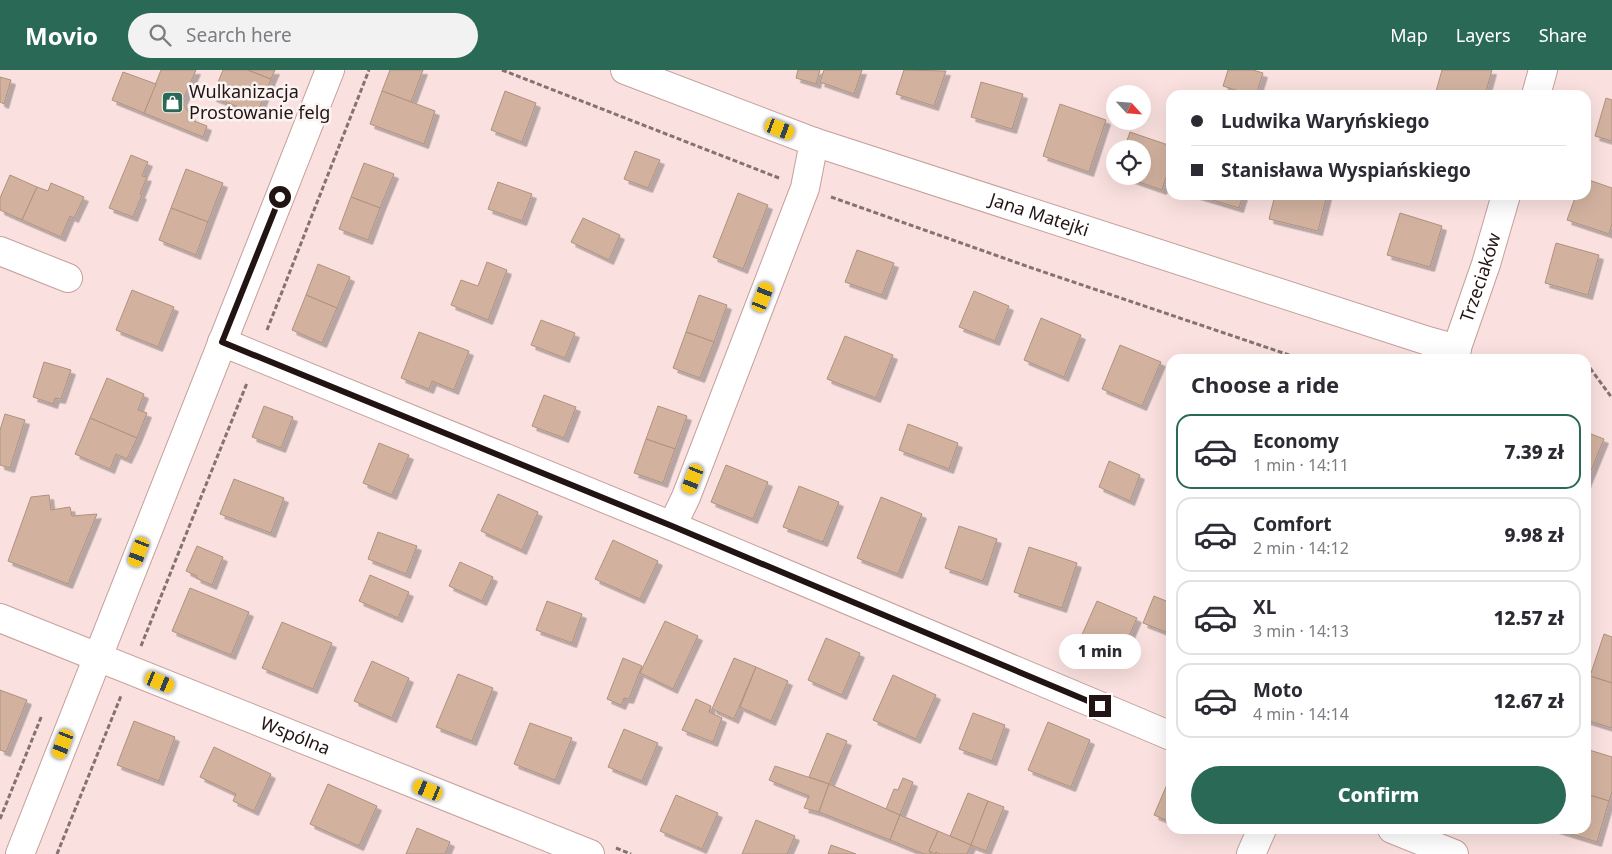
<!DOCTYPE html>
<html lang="en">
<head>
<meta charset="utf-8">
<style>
  body { margin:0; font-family:"Noto Sans",sans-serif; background:#f2f2f3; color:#2b2b33; height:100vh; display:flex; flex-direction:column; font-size:19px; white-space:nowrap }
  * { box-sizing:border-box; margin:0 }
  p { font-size:16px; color:#7c7c81 }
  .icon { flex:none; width:28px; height:28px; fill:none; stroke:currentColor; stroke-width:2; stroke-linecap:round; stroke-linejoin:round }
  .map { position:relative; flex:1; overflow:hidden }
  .details { position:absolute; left:1166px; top:284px; width:425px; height:480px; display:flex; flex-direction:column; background:#fff; border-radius:15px; box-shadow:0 5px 20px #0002 }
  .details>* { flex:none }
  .hud { position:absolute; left:1166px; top:20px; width:425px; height:110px; border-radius:15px; box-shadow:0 5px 20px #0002; display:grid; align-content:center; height:110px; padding:0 25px; background:#fff }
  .needle { width:32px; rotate:116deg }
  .tools { position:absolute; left:1106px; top:15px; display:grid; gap:10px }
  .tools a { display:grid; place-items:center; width:45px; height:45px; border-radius:50%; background:#fff; box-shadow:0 5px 20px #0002; font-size:25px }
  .end { position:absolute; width:22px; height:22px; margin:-11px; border:6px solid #221413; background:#fff; box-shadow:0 0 0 2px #fff }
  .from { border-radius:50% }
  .bubble { position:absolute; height:35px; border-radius:18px; background:#fff; box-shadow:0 5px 20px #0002; font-size:16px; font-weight:800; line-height:35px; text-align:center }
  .car { position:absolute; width:15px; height:30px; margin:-15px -8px; border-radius:6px; box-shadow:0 0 4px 1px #0007; background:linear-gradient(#f5c518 24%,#345 0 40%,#f5c518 0 76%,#345 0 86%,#f5c518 0) }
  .hud b { display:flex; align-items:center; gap:18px; height:48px; font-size:19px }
  .hud b+b { border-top:1px solid #e1e1e2 }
  .hud i { width:12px; height:12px; background:#2b2b33 }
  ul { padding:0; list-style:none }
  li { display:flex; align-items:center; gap:15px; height:75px; margin:0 10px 8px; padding:0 15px; border:2px solid #e1e1e2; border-radius:15px }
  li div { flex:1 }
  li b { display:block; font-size:19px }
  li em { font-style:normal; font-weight:800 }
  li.current { border-color:#2a6956 }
  li>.icon { width:45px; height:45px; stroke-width:1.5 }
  h2 { padding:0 25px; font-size:22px; line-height:60px }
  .action { display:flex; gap:10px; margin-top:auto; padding:10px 25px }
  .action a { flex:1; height:58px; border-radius:30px; background:#2a6956; color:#fff; font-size:20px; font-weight:800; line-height:58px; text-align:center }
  header { display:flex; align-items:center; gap:30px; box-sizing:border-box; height:70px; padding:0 25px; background:#2a6956; color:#fff }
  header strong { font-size:24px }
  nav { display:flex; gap:28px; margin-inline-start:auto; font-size:18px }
  .search { width:350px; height:45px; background:#f2f2f3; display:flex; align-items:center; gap:12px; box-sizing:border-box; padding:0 18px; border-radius:28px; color:#7c7c81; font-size:19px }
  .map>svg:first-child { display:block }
  .building { fill:#d2b29f; stroke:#af917e; filter:url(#shadow) }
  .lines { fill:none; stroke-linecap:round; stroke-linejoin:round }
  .minor-casing { stroke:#c59f9b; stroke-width:30 }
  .major-casing { stroke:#c59f9b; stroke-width:30 }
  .path { stroke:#857271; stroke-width:3; stroke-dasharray:5 2.5; stroke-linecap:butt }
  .minor { stroke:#fff; stroke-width:28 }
  .major { stroke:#fff; stroke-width:28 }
  .route { stroke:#221413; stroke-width:6 }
  .labels { text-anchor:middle; stroke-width:5; stroke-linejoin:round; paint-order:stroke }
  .poi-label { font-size:18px; fill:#221413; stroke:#fbf3f2; text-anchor:start }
  .street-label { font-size:18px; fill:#221413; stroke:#fbf3f2 }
</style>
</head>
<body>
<header>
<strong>Movio</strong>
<div class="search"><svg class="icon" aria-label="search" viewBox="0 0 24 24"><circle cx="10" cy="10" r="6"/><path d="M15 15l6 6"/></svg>Search here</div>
<nav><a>Map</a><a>Layers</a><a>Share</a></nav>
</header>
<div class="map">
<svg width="1612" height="784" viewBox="0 0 1612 784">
  <defs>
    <filter id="shadow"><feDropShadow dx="4.5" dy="4.5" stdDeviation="0" flood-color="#0004"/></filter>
  </defs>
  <rect width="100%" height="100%" fill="#fae1df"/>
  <g class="building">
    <polygon points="161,0 196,0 182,32 194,51 207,56 203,67 144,43"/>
    <polygon points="223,0 248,0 271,9 257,44 212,27"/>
    <polygon points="248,0 275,0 271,9"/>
    <polygon points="390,0 423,0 411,32 382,21"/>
    <polygon points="798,0 820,0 816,14 796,8"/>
    <polygon points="824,0 862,0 854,24 820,12"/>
    <polygon points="904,0 946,1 934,36 896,24"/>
    <polygon points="1228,0 1253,0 1263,3 1256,25 1251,25 1223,16"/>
    <polygon points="1442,0 1492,0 1485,25 1435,25"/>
    <polygon points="123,2 156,14 144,43 112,30"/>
    <polygon points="0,7 11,10 4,34 0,32"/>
    <polygon points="981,12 1023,24 1012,59 971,47"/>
    <polygon points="382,21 435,41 424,74 370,54"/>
    <polygon points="505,21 536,33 522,72 491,60"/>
    <polygon points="1606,28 1612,30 1612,71 1595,66"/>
    <polygon points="1060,34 1106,50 1089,102 1043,86"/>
    <polygon points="1130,62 1171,76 1171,92 1162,120 1122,106 1142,106 1142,79 1124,79"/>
    <polygon points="635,81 660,90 648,118 624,109"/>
    <polygon points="131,85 148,92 142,106 147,107 140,124 142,125 133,147 109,138"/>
    <polygon points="364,93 394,104 380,138 351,127"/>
    <polygon points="186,99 223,113 208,152 171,138"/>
    <polygon points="10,105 37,117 22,150 0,140 0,128"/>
    <polygon points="1586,109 1612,118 1612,154 1609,164 1567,150 1576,125 1586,125"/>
    <polygon points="498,112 532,124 522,151 488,139"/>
    <polygon points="51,113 84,127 74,148 70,146 61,167 22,150 37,117 48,121"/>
    <polygon points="738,123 768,135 743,199 713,187"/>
    <polygon points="1196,125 1243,125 1239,138"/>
    <polygon points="1275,125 1327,125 1318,161 1269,149"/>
    <polygon points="351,127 380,138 368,170 339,159"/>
    <polygon points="171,138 208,152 196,185 159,170"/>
    <polygon points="1400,143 1442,156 1430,197 1387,185"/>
    <polygon points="583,148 620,165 609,190 571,172"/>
    <polygon points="1556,173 1599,185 1588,225 1545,213"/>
    <polygon points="857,180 894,193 882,225 845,212"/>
    <polygon points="487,192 507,200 488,250 451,235 461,210 478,216"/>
    <polygon points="318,194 350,207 337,238 306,225"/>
    <polygon points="132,220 174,237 158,277 116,260"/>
    <polygon points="974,221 1009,236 995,271 959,257"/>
    <polygon points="306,225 337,238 322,273 292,260"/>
    <polygon points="699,225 727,235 714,272 686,262"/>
    <polygon points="1041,248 1081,265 1064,307 1024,290"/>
    <polygon points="541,250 575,263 565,288 531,275"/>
    <polygon points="419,262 469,281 454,320 432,311 429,319 401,308"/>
    <polygon points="686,262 714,272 700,308 673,298"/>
    <polygon points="845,266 893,285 876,328 827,309"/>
    <polygon points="1120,275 1161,292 1142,336 1102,319"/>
    <polygon points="44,292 71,300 61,329 55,328 53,334 33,327"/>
    <polygon points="107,308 144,324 138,340 147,343 137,368 90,348"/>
    <polygon points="544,325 576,337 564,368 532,356"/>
    <polygon points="264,336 293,347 281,378 252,367"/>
    <polygon points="658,336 687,346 675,379 646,369"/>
    <polygon points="5,344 25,350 10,398 0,395 0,360"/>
    <polygon points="90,348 137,368 127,389 116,384 110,399 75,384"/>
    <polygon points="908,354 958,373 949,399 899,380"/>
    <polygon points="1586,362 1604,369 1586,413"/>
    <polygon points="646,369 675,379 663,413 634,403"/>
    <polygon points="379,373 409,385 392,425 363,413"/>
    <polygon points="1109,391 1140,405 1130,431 1099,417"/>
    <polygon points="726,395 768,412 753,449 711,432"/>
    <polygon points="234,409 284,428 271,463 220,444"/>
    <polygon points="799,416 839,432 823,472 783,457"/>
    <polygon points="498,424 538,442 522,480 481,461"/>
    <polygon points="49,425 51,440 70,437 72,446 97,444 68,514 8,491 31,427"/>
    <polygon points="881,427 922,444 898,504 857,488"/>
    <polygon points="959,456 997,469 983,511 945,498"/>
    <polygon points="378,462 417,476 406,504 368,489"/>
    <polygon points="613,470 658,491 640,529 595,509"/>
    <polygon points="197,476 223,487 212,515 196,508 197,506 186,501"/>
    <polygon points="1029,477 1077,493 1062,538 1014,522"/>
    <polygon points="460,492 493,507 482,531 449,516"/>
    <polygon points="370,505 409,522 398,548 359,531"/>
    <polygon points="190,518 249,542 231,585 172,561"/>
    <polygon points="1154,526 1171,533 1171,564 1143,553"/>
    <polygon points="547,531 582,544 572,573 536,560"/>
    <polygon points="1097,531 1137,548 1120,587 1080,569"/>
    <polygon points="665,551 698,566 673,619 640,603"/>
    <polygon points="282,552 332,573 313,619 262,598"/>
    <polygon points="1604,564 1612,567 1612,613 1590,606"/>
    <polygon points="826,568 860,583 842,625 808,610"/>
    <polygon points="623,588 642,596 629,629 624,628 621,635 607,629"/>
    <polygon points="734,588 756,597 734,649 712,639"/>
    <polygon points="372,591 409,608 392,648 354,631"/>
    <polygon points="756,597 788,611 771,651 740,637"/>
    <polygon points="458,604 493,618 472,671 436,657"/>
    <polygon points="893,605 936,625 916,669 873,650"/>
    <polygon points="1590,606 1612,613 1612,658 1586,650 1586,619"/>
    <polygon points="0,620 27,630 6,682 0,680"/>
    <polygon points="696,629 711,636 709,642 722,648 713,672 682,660"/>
    <polygon points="973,643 1005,655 992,691 959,679"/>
    <polygon points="134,651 175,667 159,711 117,695"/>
    <polygon points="1048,652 1090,670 1071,717 1028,700"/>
    <polygon points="530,653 572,668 555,710 514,694"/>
    <polygon points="624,659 658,673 642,711 608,697"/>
    <polygon points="827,663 847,671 829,714 809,707"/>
    <polygon points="214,677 271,704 254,741 233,731 236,724 200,707"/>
    <polygon points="1586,679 1612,687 1612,722 1609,731 1586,724"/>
    <polygon points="775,696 829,714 819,742 804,738 809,726 769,710"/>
    <polygon points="1171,705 1171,752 1154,745"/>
    <polygon points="903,708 913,712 900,745 886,739 894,719 898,720"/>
    <polygon points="328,714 377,736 359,776 310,754"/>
    <polygon points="829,714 900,745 890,770 819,742"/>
    <polygon points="968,723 988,731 971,775 950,766"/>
    <polygon points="1586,724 1609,731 1597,772 1555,759 1586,759"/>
    <polygon points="676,725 718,743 702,779 660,761"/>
    <polygon points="988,731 1004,737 986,781 971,775"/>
    <polygon points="900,745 938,761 929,781 931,782 930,784 924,784 890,770"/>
    <polygon points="756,750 795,766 787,784 742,784"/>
    <polygon points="417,758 450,772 445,784 406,784"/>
    <polygon points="938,761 971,775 967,784 940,784 936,782 935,784 929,781"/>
    <polygon points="831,775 856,784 828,784"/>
  </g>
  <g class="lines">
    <defs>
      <g id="minor">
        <path id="s1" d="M 625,0 L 814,72 L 1428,271 L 1457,279"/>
        <polyline points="1536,25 1543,0"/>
        <polyline points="0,181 68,208"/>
        <polyline points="222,272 672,456 1171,666"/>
        <path id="s2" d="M 1453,289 L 1486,194 L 1506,125"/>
        <polyline points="672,456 686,427 805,118 814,72"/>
        <path id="s3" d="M 0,548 L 590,784"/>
        <polyline points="1392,759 1454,784"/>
        <polyline points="1251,784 1262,759"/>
      </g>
      <polyline id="major" points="20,784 330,0"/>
    </defs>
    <use href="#minor" class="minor-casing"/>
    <use href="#major" class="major-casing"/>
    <g class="path">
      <polyline points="502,0 779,108"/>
      <polyline points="831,127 1029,197 1301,289"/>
      <polyline points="267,260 369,0"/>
      <polyline points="1590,298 1612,328"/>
      <polyline points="141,576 247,313"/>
      <polyline points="0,749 42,645"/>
      <polyline points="616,778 631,784"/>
      <polyline points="57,784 121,626"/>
    </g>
    <use href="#minor" class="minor"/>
    <use href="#major" class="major"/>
  </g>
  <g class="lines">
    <polyline class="route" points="280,127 222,272 672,456 1100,636"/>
  </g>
  <defs>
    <symbol id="shop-square" viewBox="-11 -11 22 22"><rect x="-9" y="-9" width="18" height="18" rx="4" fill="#2a6956" stroke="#fbf3f2"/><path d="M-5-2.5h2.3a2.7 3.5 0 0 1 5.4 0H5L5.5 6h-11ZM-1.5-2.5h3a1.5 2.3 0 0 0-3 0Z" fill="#fff"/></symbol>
  </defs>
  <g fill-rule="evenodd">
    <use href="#shop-square" x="160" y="20" width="25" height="25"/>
  </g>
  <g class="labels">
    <g class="poi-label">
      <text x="189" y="28">Wulkanizacja<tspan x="189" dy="21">Prostowanie felg</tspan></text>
    </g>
    <g class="street-label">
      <text dy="6" stroke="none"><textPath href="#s1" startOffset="439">Jana Matejki</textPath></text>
      <text dy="6" stroke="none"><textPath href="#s2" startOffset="86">Trzeciaków</textPath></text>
      <text dy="6" stroke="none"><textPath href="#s3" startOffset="318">Wspólna</textPath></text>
    </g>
  </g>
</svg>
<div class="tools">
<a><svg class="needle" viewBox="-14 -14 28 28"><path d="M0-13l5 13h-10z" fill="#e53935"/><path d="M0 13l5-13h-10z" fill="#7c7c81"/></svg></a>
<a><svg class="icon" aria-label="locate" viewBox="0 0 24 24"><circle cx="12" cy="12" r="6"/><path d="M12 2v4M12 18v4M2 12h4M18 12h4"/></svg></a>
</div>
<i class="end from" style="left:280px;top:127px"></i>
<i class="end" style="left:1100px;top:636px"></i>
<div class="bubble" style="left:1059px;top:564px;width:82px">1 min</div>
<i class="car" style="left:780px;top:59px;rotate:111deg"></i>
<i class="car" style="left:763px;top:227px;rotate:21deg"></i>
<i class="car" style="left:693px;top:409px;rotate:201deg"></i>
<i class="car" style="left:139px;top:482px;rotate:201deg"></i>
<i class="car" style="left:160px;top:612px;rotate:112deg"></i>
<i class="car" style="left:63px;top:674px;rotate:201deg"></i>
<i class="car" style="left:428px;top:720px;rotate:292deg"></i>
<div class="hud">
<b><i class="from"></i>Ludwika Waryńskiego</b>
<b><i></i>Stanisława Wyspiańskiego</b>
</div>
<section class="details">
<h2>Choose a ride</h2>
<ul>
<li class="current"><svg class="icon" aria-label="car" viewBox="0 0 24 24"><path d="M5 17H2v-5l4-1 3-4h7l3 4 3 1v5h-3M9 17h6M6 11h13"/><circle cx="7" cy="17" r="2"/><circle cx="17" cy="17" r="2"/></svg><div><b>Economy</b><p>1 min · 14:11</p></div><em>7.39 zł</em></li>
<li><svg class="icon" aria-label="car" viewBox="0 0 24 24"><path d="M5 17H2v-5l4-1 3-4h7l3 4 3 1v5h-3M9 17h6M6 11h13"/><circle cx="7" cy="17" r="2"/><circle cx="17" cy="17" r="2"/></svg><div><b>Comfort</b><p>2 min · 14:12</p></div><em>9.98 zł</em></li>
<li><svg class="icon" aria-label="car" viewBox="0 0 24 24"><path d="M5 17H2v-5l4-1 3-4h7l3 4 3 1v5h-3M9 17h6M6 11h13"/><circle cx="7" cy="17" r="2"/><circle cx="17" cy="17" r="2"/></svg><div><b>XL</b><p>3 min · 14:13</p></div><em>12.57 zł</em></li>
<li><svg class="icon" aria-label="car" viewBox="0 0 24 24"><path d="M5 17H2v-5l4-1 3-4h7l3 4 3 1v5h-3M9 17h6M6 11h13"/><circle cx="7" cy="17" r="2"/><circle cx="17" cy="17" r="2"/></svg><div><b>Moto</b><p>4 min · 14:14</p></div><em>12.67 zł</em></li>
</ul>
<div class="action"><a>Confirm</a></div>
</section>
</div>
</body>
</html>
